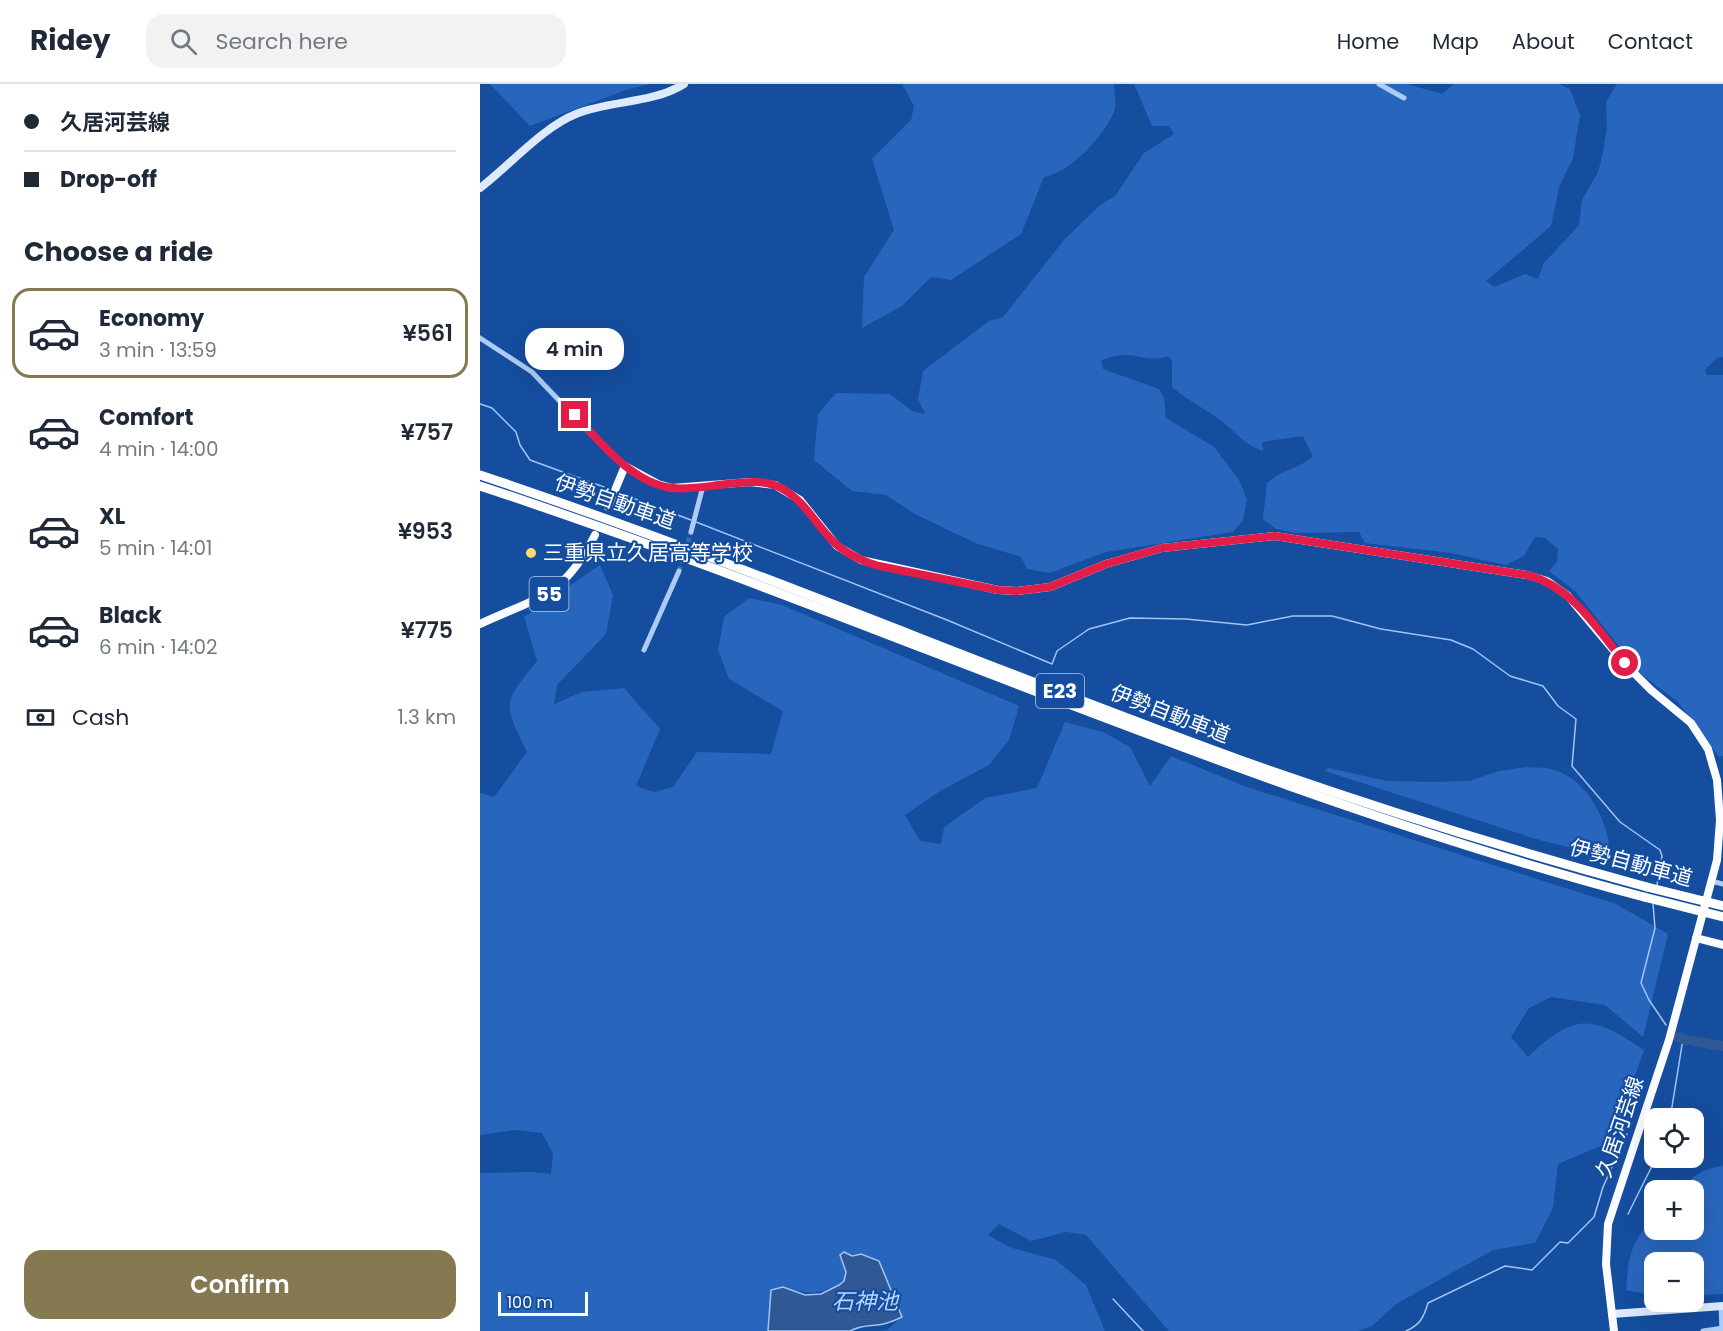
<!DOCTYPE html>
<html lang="en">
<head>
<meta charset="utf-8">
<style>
  body { margin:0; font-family:Poppins,"Noto Sans JP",sans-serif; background:#f2f2f3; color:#1f2937; height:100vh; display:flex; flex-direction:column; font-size:22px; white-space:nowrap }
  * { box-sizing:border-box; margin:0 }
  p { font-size:20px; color:#747a83 }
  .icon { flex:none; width:33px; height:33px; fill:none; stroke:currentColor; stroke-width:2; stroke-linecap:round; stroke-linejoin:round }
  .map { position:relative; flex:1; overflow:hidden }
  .drawer { display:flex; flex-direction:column; background:#fff; width:480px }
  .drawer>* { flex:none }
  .banner { display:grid; align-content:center; height:132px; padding:0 24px; background:#fff }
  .tools { position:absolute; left:1164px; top:1024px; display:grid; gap:12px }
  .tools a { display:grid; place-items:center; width:60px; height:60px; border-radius:12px; background:#fff; box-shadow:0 6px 24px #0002; font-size:30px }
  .scale { position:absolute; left:18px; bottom:15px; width:90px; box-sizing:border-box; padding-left:6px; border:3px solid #fff; border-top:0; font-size:16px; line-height:21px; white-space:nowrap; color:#fff; -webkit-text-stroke:4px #154d9f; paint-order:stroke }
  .end { position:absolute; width:27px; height:27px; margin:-14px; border:8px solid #e11d48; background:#fff; box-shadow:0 0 0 3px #fff }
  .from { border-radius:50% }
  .bubble { position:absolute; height:42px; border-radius:18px; background:#fff; box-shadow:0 6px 24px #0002; font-size:20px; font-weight:600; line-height:42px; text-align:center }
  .banner b { display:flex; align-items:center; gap:21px; height:57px; font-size:22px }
  .banner b+b { border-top:2px solid #e0e1e3 }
  .banner i { width:15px; height:15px; background:#1f2937 }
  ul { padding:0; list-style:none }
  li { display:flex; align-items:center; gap:18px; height:90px; margin:0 12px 9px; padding:0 12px; border:3px solid transparent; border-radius:18px }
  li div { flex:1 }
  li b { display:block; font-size:22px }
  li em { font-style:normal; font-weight:600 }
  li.on { border-color:#847951 }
  li>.icon { width:54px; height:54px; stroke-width:1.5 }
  h2 { padding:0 24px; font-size:27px; line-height:72px }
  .pay { display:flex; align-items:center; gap:15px; height:66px; padding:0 24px; font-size:22px }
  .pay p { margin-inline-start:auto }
  .primary-button { display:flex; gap:12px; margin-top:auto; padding:12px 24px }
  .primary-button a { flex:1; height:69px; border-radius:18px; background:#847951; color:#fff; font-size:24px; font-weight:600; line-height:69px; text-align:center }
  header { display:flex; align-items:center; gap:36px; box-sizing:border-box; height:84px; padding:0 30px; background:#fff; border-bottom:2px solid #e0e1e3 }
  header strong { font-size:28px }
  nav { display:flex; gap:33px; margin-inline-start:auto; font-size:21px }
  .search { width:420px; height:54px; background:#f2f2f3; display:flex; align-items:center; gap:15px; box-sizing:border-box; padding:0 21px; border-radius:18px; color:#747a83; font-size:22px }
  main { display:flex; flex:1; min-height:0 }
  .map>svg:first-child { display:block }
  .green { fill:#2866bd }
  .water { fill:#305895; stroke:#a0c5f6; stroke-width:1.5 }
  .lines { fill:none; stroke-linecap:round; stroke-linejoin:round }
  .stream { stroke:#a0c5f6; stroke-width:1.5 }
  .river { stroke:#305895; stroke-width:10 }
  .street-tunnel { stroke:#3868ad; stroke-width:5; stroke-dasharray:5 2.5; stroke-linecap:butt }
  .street { stroke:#adcbf4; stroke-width:5 }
  .secondary { stroke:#ddeafd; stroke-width:8 }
  .primary { stroke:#fafcff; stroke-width:8 }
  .highway { stroke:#fff; stroke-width:9 }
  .highway-bridge { stroke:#fff; stroke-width:9 }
  .route { stroke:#e11d48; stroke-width:8 }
  .poi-dot { fill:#ffda70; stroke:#154d9f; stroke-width:2 }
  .labels { text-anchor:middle; stroke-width:4.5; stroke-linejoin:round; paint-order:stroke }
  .shield { fill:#154d9f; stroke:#b9cae2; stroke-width:1.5 }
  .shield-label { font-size:20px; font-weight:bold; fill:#fff }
  .street-label { font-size:21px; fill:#fff; stroke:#154d9f }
  .poi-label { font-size:21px; fill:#fff; stroke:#154d9f; text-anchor:start }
  .water-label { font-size:22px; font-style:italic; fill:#bad5fa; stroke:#154d9f }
</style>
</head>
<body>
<header>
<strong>Ridey</strong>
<div class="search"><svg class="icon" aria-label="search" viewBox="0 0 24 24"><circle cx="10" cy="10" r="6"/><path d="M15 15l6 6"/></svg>Search here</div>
<nav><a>Home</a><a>Map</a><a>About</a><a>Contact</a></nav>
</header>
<main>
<section class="drawer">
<div class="banner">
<b><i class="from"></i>久居河芸線</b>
<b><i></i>Drop-off</b>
</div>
<h2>Choose a ride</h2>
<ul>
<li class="on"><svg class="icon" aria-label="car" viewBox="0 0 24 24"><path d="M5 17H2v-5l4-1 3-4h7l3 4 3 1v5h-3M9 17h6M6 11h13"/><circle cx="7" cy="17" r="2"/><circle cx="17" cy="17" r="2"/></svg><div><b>Economy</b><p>3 min · 13:59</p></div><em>¥561</em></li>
<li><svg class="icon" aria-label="car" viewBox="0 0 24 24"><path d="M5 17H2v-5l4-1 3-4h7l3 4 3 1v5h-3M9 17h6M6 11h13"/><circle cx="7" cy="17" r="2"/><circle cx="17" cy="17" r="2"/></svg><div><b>Comfort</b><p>4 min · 14:00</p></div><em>¥757</em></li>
<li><svg class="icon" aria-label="car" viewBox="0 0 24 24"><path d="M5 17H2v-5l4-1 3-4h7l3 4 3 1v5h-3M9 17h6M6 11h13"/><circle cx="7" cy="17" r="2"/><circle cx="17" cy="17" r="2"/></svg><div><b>XL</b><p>5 min · 14:01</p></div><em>¥953</em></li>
<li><svg class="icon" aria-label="car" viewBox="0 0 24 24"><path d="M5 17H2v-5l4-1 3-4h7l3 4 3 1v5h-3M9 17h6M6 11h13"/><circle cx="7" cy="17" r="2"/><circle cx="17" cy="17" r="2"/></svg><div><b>Black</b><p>6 min · 14:02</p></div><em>¥775</em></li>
</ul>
<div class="pay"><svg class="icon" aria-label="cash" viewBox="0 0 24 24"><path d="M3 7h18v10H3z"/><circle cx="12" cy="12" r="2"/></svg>Cash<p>1.3 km</p></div>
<div class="primary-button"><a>Confirm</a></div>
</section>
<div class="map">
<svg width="1243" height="1247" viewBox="0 0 1243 1247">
  <rect width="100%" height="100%" fill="#154d9f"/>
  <g class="green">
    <polygon points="10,0 169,0 149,5 50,42"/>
    <path d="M 422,0 L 634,0 C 634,8 637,21 634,28 C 623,53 591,88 564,93 L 541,150 L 471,196 L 451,193 L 422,222 L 382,244 L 384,193 L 414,146 L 392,75 L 431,36 L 434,22 Z"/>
    <path d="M 654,0 L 927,0 L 962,10 L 974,0 L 1079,0 L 1090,5 L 1100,31 L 1093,74 L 1079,103 L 1071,142 L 1006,197 L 1014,203 L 1045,190 L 1058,195 L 1064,179 L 1099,141 L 1102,116 L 1118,88 L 1123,69 L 1127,43 L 1126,18 L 1137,0 L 1243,0 L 1243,273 L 1237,274 L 1225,286 L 1227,291 L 1243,291 L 1243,672 L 1239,673 L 1198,618 L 1161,590 L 1096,508 L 1069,487 L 1077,478 L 1078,465 L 1065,454 L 1055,453 L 1044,472 L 1026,481 L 971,469 L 885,459 L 879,448 L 816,449 L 796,445 L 783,435 L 787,399 C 801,386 819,385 833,372 L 823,352 L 782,358 L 783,367 C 766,361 759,352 745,340 C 730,327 709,318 692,303 L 692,277 L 688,272 C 661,281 653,262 621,277 L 623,285 L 679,305 L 684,314 L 686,334 L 734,363 L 759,396 L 767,415 L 763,436 L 753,448 L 626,468 L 570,489 L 547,485 L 541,473 L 495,459 L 435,430 L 406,411 L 372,407 L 334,376 L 338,330 L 356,309 L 410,310 L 432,327 L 445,330 L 438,315 L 443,287 L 509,237 L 523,233 L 584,156 L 620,121 L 635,112 L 664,69 L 694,50 L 689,42 L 672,42 Z"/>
    <path d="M 120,481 L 133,511 L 126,550 L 77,601 L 74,620 L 102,608 L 144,604 L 180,645 L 156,702 L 174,708 L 193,703 L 217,668 L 291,670 L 303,627 L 249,595 L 238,566 L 244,533 L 269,514 L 302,521 L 539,622 L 529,656 L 509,681 L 460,707 L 425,731 L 440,757 L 461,760 L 464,743 L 505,714 L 557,704 L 585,638 L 623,648 L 650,663 L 670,702 L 691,672 L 764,702 L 1136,820 L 1188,850 L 1163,953 L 1125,921 L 1071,913 L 1049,924 L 1031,953 L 1048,973 C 1095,928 1112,931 1164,966 L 1132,1057 L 1078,1080 L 1073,1124 L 1055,1159 L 1013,1166 L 916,1220 L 892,1242 L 878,1247 L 689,1247 L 606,1151 L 586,1148 L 551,1157 L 519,1140 L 508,1151 L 529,1163 L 576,1176 L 606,1201 L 625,1247 L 400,1247 L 407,1246 L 422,1233 L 399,1177 L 381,1170 L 360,1171 L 366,1188 L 364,1197 C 358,1202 353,1202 347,1205 C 327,1215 312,1200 291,1206 L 288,1247 L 0,1247 L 0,1089 L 51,1088 L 71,1090 L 73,1070 L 62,1049 L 36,1046 L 0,1051 L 0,709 L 14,713 L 47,668 C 23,619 22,620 57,577 L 44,533 Z"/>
    <path d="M 1046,683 C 1055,684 1066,683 1074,686 C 1107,695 1129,738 1130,770 L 1124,772 L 1056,755 L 845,687 L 848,684 L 907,697 L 951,698 L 990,697 L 1019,687 Z"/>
    <path d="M 1243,1082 L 1243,1210 L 1214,1211 L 1214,1179 L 1174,1179 L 1174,1211 L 1146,1206 C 1149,1170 1150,1160 1174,1133 L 1174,1146 L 1214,1146 L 1214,1107 L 1199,1107 C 1212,1092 1223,1084 1243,1082 Z"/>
  </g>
  <path class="water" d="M 364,1168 L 372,1172 L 381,1170 L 399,1177 L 422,1233 C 393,1247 391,1237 370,1247 L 288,1247 L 291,1206 L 303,1203 L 325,1211 L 341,1210 L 359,1201 L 364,1197 L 366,1188 L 360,1171 Z"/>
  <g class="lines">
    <g class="stream">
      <polyline points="0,320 12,324 36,348 40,361 50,376 124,403"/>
      <polyline points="139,409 211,436"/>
      <polyline points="216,438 467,536 572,580 577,567 609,545 650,534 706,535 767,541 813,532 852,532 901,545 971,556 993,565 1030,592 1063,602 1078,622 1096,635 1092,682 1140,738 1180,766 1182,772 1177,801"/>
      <polyline points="1173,820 1175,844 1161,899 1169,916 1186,941"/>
      <polyline points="1190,1035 1203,955"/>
      <polyline points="1148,1130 1176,1074"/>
      <polyline points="633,1215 663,1247"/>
      <path d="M 926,1247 C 940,1241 944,1233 948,1219 L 1025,1182 L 1052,1186 L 1080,1158 L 1088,1159 L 1114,1133 L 1123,1103 L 1147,1050"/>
    </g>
    <g class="river">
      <polyline points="1198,953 1206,956"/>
      <polyline points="1213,957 1243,962"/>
    </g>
    <polyline class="street-tunnel" points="199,487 211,448"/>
    <g class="street">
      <polyline points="899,0 924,14"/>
      <polyline points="0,254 52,288 128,368 145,382"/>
      <polyline points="211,448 223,402"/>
      <polyline points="164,566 199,487"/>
      <polyline points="1231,797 1243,800"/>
      <polyline points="1241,1222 1242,1247"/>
      <polyline points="1223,1247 1243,1244"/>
    </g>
    <g class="secondary">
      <path d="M 0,104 C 29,82 63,43 96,30 C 130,16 172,20 204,0"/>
      <polyline points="1132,1230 1243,1222"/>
    </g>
    <g class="primary">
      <polyline points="128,423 145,382 178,400 192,404 270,398 295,401 320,416 357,462 381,476 518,506 537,507 570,503 626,480 682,464 795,452 1047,491 1067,497 1088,512 1145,580 1171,606 1211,639 1228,665 1237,696 1240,736 1237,776 1189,956 1128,1140 1126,1180 1134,1247"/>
      <path d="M 0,540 C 58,513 84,513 115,451"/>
      <polyline points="1216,854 1243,861"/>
    </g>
    <g class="highway">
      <path d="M 0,391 C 258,477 508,585 763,677 C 896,724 1031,766 1167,803"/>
      <path d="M 0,402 C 391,531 765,708 1164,813"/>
    </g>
    <g class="highway-bridge">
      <polyline points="1167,803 1243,822"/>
      <polyline points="1164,813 1243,833"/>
    </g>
  </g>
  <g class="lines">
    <path class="route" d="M 95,331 C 120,358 152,399 192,404 C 209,406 229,402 247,400 C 265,398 284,395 301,404 C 327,418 337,444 358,462 C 371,472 384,478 399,482 L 518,506 L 537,507 L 570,503 L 626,480 L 682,464 L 795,452 L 1047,491 C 1092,502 1118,546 1145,579"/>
  </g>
  <circle class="poi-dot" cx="51" cy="469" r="6"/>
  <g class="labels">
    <g class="shield">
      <rect x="49.5" y="493" width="39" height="34" rx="4.5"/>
      <rect x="556" y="590" width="48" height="34" rx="4.5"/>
    </g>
    <g class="shield-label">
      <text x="69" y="517">55</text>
      <text x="580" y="614">E23</text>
    </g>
    <g class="street-label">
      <text transform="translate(135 418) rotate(19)" y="7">伊勢自動車道</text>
      <text transform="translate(690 630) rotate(21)" y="7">伊勢自動車道</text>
      <text transform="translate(1151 779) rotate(15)" y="7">伊勢自動車道</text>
      <text transform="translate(1140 1043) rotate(-71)" y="7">久居河芸線</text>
    </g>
    <g class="poi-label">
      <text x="63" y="476">三重県立久居高等学校</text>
    </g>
    <g class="water-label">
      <text x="385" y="1225">石神池</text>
    </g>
  </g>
</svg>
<div class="tools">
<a><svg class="icon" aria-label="locate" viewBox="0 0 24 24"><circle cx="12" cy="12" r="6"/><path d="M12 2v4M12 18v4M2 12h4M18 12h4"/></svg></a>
<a>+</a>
<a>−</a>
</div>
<div class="scale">100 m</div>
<i class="end from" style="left:1145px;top:579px"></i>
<i class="end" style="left:95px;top:331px"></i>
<div class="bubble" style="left:45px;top:244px;width:99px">4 min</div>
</div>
</main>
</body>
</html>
